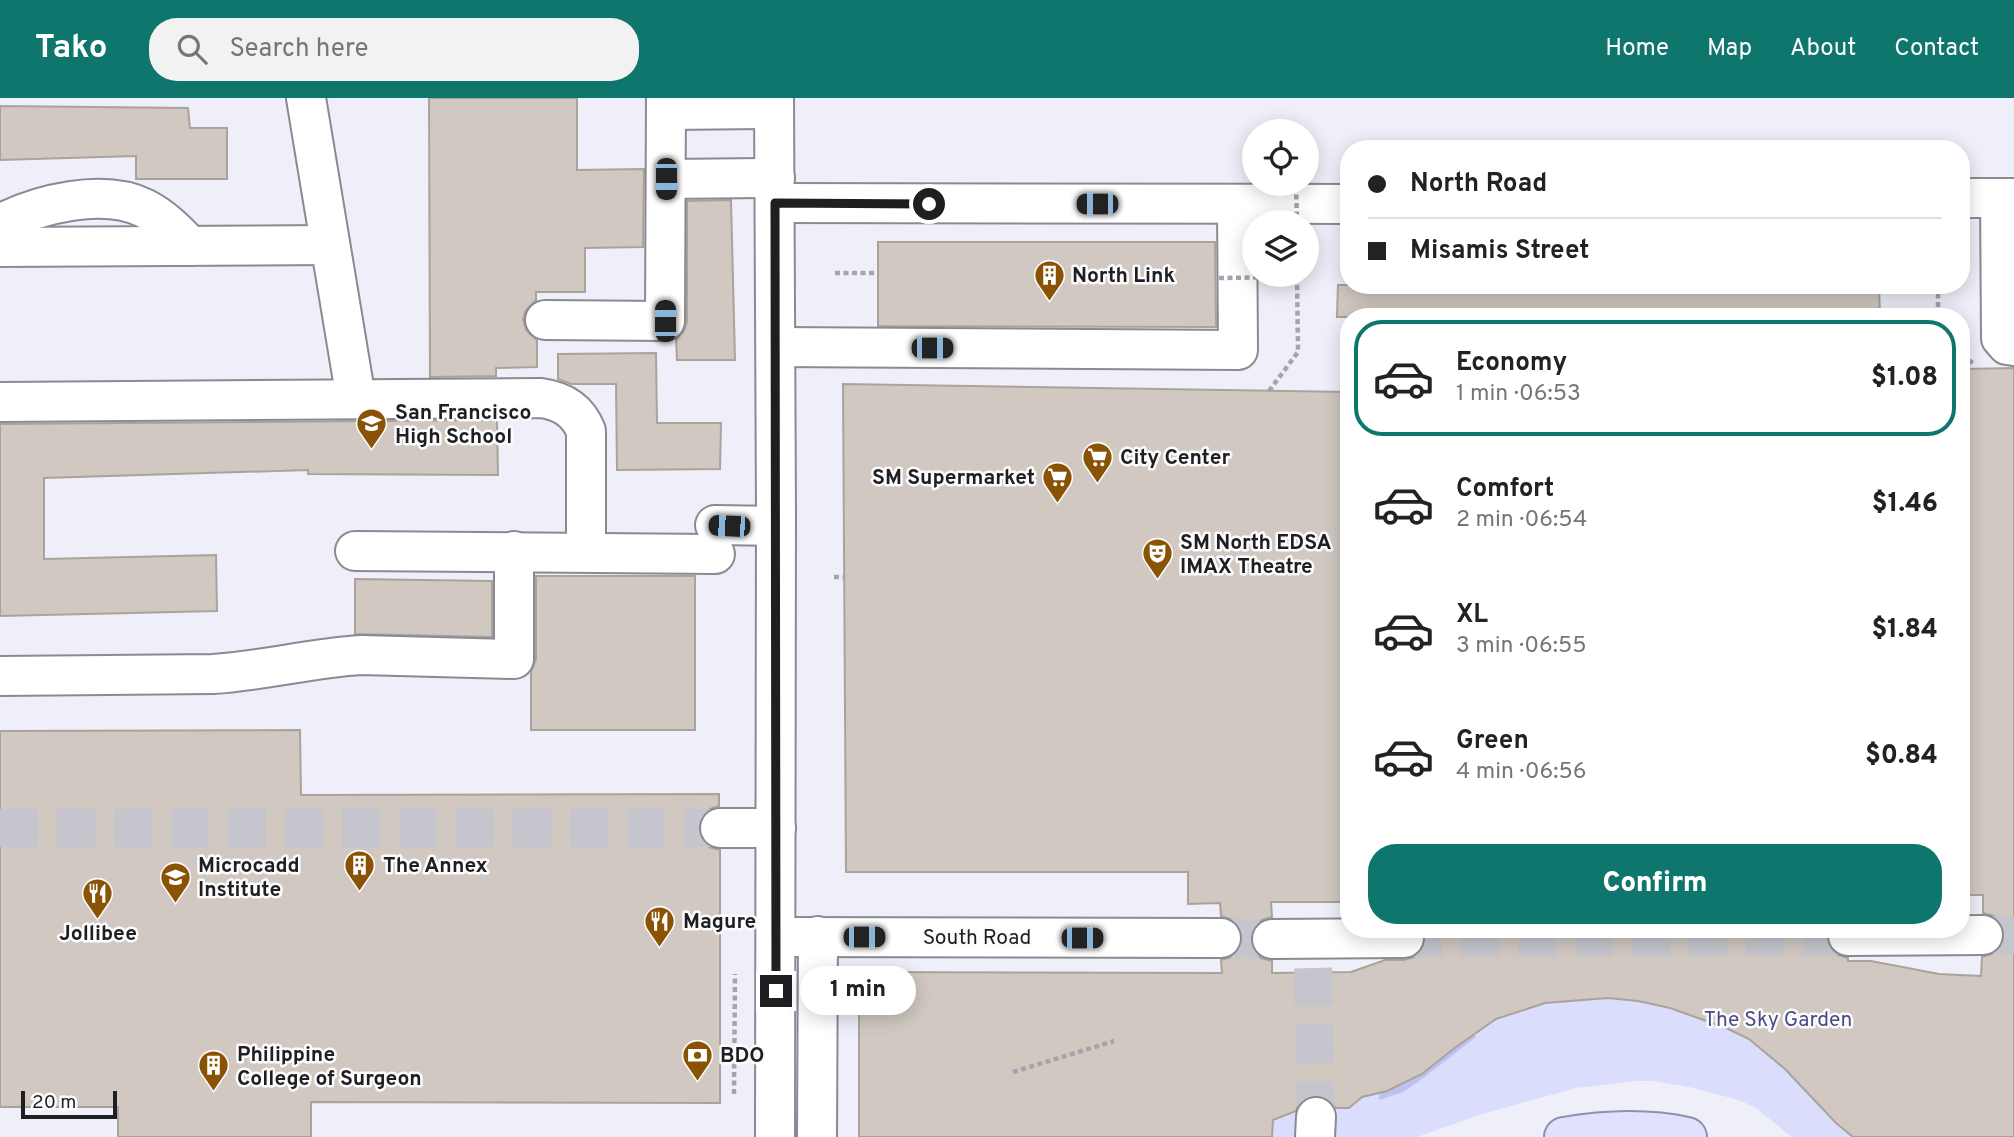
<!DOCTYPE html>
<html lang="en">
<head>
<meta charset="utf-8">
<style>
  body { margin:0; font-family:Overpass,sans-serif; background:#f2f2f2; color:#222; height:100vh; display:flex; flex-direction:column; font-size:26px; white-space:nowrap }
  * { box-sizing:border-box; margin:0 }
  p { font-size:23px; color:#767676 }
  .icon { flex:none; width:38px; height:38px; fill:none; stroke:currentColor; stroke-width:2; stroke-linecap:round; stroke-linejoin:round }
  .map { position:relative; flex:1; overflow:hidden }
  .sheet { position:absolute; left:1340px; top:210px; width:630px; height:630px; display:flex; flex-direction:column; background:#fff; border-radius:28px; box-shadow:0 4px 18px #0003 }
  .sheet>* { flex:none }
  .top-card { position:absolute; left:1340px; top:42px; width:630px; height:154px; border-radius:28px; box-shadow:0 4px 18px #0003; display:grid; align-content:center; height:154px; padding:0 28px; background:#fff }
  .tools { position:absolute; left:1242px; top:21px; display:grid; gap:14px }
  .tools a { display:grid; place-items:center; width:77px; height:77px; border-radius:50%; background:#fff; box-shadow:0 4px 18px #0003; font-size:35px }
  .scale { position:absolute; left:21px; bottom:18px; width:96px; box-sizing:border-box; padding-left:7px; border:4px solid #1f1f22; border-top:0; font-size:19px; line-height:24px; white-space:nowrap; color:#1f1f22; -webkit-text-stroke:5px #fcfcfe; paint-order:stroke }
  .end { position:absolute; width:32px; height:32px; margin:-16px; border:9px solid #1f1f22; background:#fff; box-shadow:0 0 0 4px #fff }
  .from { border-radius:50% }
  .bubble { position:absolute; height:49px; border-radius:24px; background:#fff; box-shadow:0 4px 18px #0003; font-size:23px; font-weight:800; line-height:49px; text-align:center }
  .car { position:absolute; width:21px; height:42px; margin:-21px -10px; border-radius:9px; box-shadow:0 0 5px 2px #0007; background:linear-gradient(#222 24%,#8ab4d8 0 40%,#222 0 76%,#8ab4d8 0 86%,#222 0) }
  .top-card b { display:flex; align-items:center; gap:24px; height:66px; font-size:26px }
  .top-card b+b { border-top:2px solid #e0e0e0 }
  .top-card i { width:18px; height:18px; background:#222 }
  ul { padding:12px 0 0; list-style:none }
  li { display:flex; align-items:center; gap:21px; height:116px; margin:0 14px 10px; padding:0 14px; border:4px solid transparent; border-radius:28px }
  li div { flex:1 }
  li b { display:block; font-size:26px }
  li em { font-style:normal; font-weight:800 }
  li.on { border-color:#0f766e }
  li>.icon { width:63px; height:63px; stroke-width:1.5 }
  .primary-button { display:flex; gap:14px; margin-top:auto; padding:14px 28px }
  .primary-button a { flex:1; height:80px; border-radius:28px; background:#0f766e; color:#fff; font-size:28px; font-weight:800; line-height:80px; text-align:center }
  header { display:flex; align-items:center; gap:42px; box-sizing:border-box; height:98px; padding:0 35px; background:#0f766e; color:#fff }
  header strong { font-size:33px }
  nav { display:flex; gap:38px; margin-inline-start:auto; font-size:24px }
  .search { width:490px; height:63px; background:#f2f2f2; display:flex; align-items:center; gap:18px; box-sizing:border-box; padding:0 24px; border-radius:28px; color:#767676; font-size:26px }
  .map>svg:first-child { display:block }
  .green { fill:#daddfb }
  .water { fill:#bec1ef }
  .building { fill:#d0c8c1; stroke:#aaa39c; stroke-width:2 }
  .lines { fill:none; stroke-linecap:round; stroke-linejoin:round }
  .minor-tunnel { stroke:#c5c5cd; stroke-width:38; stroke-dasharray:38 19; stroke-linecap:butt }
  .minor-casing { stroke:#898a93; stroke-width:42 }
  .major-casing { stroke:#8f91af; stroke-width:42 }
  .path { stroke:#a4a5ac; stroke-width:4.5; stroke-dasharray:5 3.5; stroke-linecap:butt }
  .minor { stroke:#fff; stroke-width:38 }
  .major { stroke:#e0e2fd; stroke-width:38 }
  .path-bridge { stroke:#a4a5ac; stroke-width:4.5; stroke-dasharray:5 3.5; stroke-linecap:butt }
  .route { stroke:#1f1f22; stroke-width:9 }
  .labels { text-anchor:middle; stroke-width:5; stroke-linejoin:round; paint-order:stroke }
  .poi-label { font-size:21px; font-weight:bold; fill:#1f1f22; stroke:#fcfcfe; text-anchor:start }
  .street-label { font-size:21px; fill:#1f1f22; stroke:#fcfcfe }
  .park-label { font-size:21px; fill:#4a4a84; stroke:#fcfcfe }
</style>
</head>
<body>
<header>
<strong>Tako</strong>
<div class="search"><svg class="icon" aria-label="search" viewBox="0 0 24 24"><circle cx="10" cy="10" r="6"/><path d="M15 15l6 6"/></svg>Search here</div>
<nav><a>Home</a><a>Map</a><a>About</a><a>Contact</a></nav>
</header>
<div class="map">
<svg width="2014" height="1039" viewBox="0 0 2014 1039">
  <rect width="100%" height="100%" fill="#eeeff8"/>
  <path class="green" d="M 1983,797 L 2014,797 L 2014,1039 L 1792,1039 L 1756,1010 L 1739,1002 L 1689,989 L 1652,983 L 1635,983 L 1576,990 L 1482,1016 L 1417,1039 L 859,1039 L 859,953 L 1221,875 L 1220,805 L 1271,804 L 1273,875 C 1309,876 1357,882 1388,860 C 1396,855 1400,840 1405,831 L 1848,831 L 1849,863 L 1871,863 L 1939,876 L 1981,877 Z"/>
  <polygon class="water" points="1459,918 1476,939 1418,984 1403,994 1379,1002 1380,971"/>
  <g class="building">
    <polygon points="429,0 577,0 577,72 644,71 643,149 585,150 585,194 536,194 536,202 526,212 523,221 526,232 537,242 537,269 496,270 496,278 430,279"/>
    <polygon points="0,8 188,10 190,30 227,30 227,81 136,81 136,58 0,62"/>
    <polygon points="731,102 735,262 677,262 676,242 684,233 687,223 687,103"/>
    <polygon points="878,144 1215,144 1216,229 878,228"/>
    <polygon points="1338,187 1879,187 1880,219 1337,219"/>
    <polygon points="656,255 657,325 721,325 720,371 617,372 616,286 571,286 558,281 558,256"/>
    <polygon points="2014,270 2014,1039 1853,1039 1836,1025 1785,971 1749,941 1726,930 1670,910 1638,903 1608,900 1545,905 1496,921 1456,949 1422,976 1387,993 1362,999 1349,1010 1336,1010 1328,1001 1318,997 1307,999 1298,1007 1296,1013 1273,1022 1272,1039 859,1039 859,874 1222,875 1221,862 1231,859 1240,852 1243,839 1240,829 1233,822 1221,818 1220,805 1188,806 1188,774 846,774 843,286 1349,294 1349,804 1271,804 1272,819 1262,822 1253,830 1250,842 1254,853 1261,860 1272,863 1272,875 1351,874 1385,862 1404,862 1414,859 1423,850 1426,841 1424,831 1828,831 1826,839 1830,850 1838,857 1848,860 1848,863 1871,863 1939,876 1981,878 1982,859 1995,855 2002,847 2005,836 2001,825 1994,818 1983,815 1983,797 1962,797 1962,271"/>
    <polygon points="497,322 498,377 308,376 308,372 44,380 44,461 216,457 217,513 0,518 0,326"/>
    <polygon points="536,478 695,478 695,632 531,632 531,574 536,561"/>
    <polygon points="355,481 492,483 492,539 355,536"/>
    <polygon points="300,632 301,697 719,696 719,708 710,711 701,719 698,731 701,740 709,749 720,752 720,1005 311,1004 311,1039 118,1039 118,1009 0,1009 0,633"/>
  </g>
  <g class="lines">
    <g class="minor-tunnel">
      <polyline points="0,730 720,730"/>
      <polyline points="1983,837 2014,837"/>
      <polyline points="1221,840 1272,841"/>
      <polyline points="1404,840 1848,838"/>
      <polyline points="1313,870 1316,1019"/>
    </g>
    <defs>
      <g id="minor">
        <polyline points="306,0 356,301"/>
        <polyline points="774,0 776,416 775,1039"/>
        <polyline points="666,12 774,11"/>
        <polyline points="666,81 775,80"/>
        <polyline points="1962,100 2014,100"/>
        <polyline points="2000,100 2001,240 2007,247 2014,248"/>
        <polyline points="775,105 1349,106"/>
        <path d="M 0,126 C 38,106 103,90 144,110 C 162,119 176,133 190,148"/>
        <polyline points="0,149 330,147"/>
        <polyline points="545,222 665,223 666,0"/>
        <polyline points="776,249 1238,252 1237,106"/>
        <path d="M 0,304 L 541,300 C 563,303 578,313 586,333 L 586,454"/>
        <polyline points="715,427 776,428"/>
        <polyline points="355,453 715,456"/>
        <path d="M 0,578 L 213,576 C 263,573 311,560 361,557 L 514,561 L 514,453"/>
        <polyline points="720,730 776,730"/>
        <polyline points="1848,838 1983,837"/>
        <polyline points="776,839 1221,840"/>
        <polyline points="1272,841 1404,840"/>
        <polyline points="817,1039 818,838"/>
        <polyline points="1315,1039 1316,1019"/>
      </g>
      <path id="major" d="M 1564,1039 C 1605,1032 1646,1030 1687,1039"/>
    </defs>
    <use href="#minor" class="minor-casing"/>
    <use href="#major" class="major-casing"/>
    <g class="path">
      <polyline points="835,175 878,175"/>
      <polyline points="1938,187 1938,219"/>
      <polyline points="1962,257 1974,266"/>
      <polyline points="1269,293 1298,254 1297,177"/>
      <polyline points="834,479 845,479"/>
      <polyline points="1013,974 1114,943"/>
      <polyline points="734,996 735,876"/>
    </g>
    <use href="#minor" class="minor"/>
    <use href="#major" class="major"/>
    <g class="path-bridge">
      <polyline points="1296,88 1297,124"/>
      <polyline points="1219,180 1297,179"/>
    </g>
  </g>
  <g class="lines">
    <polyline class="route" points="776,893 775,105 929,106"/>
  </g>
  <defs>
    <symbol id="building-pin" viewBox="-11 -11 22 30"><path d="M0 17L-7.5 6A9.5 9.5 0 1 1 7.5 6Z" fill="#8a5205" stroke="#fcfcfe"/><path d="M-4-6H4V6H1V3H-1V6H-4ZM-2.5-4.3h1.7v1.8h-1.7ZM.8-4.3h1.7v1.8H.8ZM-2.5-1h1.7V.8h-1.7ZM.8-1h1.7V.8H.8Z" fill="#fff"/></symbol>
    <symbol id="school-pin" viewBox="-11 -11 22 30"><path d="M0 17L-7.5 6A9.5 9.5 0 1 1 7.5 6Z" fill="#8a5205" stroke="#fcfcfe"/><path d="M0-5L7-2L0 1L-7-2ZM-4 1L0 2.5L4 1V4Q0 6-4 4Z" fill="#fff"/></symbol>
    <symbol id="supermarket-pin" viewBox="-11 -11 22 30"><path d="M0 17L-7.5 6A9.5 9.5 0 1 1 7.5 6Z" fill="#8a5205" stroke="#fcfcfe"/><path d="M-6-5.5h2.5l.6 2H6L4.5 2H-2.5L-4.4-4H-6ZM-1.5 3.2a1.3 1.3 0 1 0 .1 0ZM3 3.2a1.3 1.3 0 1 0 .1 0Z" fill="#fff"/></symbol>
    <symbol id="theatre-pin" viewBox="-11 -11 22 30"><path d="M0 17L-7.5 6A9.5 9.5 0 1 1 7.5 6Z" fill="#8a5205" stroke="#fcfcfe"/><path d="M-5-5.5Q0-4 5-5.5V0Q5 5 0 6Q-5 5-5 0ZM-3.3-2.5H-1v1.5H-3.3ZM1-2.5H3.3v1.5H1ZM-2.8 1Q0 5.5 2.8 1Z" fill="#fff"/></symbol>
    <symbol id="university-pin" viewBox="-11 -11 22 30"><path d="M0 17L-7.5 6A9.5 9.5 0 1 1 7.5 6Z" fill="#8a5205" stroke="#fcfcfe"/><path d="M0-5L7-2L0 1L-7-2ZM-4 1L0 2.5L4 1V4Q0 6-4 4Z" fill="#fff"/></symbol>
    <symbol id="restaurant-pin" viewBox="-11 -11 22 30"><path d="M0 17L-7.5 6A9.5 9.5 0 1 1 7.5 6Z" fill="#8a5205" stroke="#fcfcfe"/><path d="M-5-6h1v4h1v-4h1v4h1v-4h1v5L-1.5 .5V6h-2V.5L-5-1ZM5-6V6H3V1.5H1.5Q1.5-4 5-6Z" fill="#fff"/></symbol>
    <symbol id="bank-pin" viewBox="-11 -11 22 30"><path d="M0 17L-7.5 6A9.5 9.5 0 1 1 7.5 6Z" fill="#8a5205" stroke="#fcfcfe"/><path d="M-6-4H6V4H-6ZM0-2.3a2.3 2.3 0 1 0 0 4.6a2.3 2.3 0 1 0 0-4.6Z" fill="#fff"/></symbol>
  </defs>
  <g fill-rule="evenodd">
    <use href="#building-pin" x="1032" y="160" width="35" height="47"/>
    <use href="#school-pin" x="354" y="308" width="35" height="47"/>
    <use href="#supermarket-pin" x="1080" y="342" width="35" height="47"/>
    <use href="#supermarket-pin" x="1040" y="362" width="35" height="47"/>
    <use href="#theatre-pin" x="1140" y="438" width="35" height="47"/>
    <use href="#building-pin" x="342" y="750" width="35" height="47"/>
    <use href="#university-pin" x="158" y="762" width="35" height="47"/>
    <use href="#restaurant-pin" x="80" y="778" width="35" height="47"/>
    <use href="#restaurant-pin" x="642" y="806" width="35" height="47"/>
    <use href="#bank-pin" x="680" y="940" width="35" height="47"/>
    <use href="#building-pin" x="196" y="950" width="35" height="47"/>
  </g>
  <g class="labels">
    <g class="poi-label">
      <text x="1072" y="184">North Link</text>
      <text x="395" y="321">San Francisco<tspan x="395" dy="24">High School</tspan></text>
      <text x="1120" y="366">City Center</text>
      <text x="1035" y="386" text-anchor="end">SM Supermarket</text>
      <text x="1180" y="451">SM North EDSA<tspan x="1180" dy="24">IMAX Theatre</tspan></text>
      <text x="198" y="774">Microcadd<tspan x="198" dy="24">Institute</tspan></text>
      <text x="383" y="774">The Annex</text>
      <text x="683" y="830">Magure</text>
      <text x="98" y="842" text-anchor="middle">Jollibee</text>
      <text x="237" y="963">Philippine<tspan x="237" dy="24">College of Surgeon</tspan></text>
      <text x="720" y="964">BDO</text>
    </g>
    <g class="street-label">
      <text x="977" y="846">South Road</text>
    </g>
    <g class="park-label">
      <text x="1778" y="928">The Sky Garden</text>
    </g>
  </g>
</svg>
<div class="tools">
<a><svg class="icon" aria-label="locate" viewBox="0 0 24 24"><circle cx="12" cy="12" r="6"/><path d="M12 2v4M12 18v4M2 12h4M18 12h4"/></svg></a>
<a><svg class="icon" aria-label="layers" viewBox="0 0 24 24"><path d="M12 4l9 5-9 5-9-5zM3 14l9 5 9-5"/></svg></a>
</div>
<div class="scale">20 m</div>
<i class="end from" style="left:929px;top:106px"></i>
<i class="end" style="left:776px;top:893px"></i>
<div class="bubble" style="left:800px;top:868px;width:116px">1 min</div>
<i class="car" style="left:666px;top:81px;rotate:180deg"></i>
<i class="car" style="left:1097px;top:106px;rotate:270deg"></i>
<i class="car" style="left:665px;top:223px;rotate:0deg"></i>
<i class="car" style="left:932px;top:250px;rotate:90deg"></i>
<i class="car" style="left:729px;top:428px;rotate:272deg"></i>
<i class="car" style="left:864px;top:839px;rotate:90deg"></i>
<i class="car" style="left:1082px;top:840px;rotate:90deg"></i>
<div class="top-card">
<b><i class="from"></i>North Road</b>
<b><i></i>Misamis Street</b>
</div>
<section class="sheet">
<ul>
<li class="on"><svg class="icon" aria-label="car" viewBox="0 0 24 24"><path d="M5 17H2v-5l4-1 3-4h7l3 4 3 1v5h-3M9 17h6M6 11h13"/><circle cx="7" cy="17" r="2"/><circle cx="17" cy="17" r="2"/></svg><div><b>Economy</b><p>1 min · 06:53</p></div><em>$1.08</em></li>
<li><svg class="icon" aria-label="car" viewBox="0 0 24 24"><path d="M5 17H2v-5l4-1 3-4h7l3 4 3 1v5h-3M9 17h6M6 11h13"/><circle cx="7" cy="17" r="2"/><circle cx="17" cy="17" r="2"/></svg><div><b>Comfort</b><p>2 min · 06:54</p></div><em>$1.46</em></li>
<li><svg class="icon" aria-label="car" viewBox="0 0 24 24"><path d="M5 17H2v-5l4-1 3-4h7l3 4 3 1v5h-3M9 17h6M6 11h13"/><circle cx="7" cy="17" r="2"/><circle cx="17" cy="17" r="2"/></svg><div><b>XL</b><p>3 min · 06:55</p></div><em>$1.84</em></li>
<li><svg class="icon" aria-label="car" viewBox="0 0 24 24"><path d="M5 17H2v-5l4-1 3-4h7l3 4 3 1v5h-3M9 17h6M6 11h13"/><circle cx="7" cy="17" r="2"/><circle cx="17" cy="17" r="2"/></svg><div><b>Green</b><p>4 min · 06:56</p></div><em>$0.84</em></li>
</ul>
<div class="primary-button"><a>Confirm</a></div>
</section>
</div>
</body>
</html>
